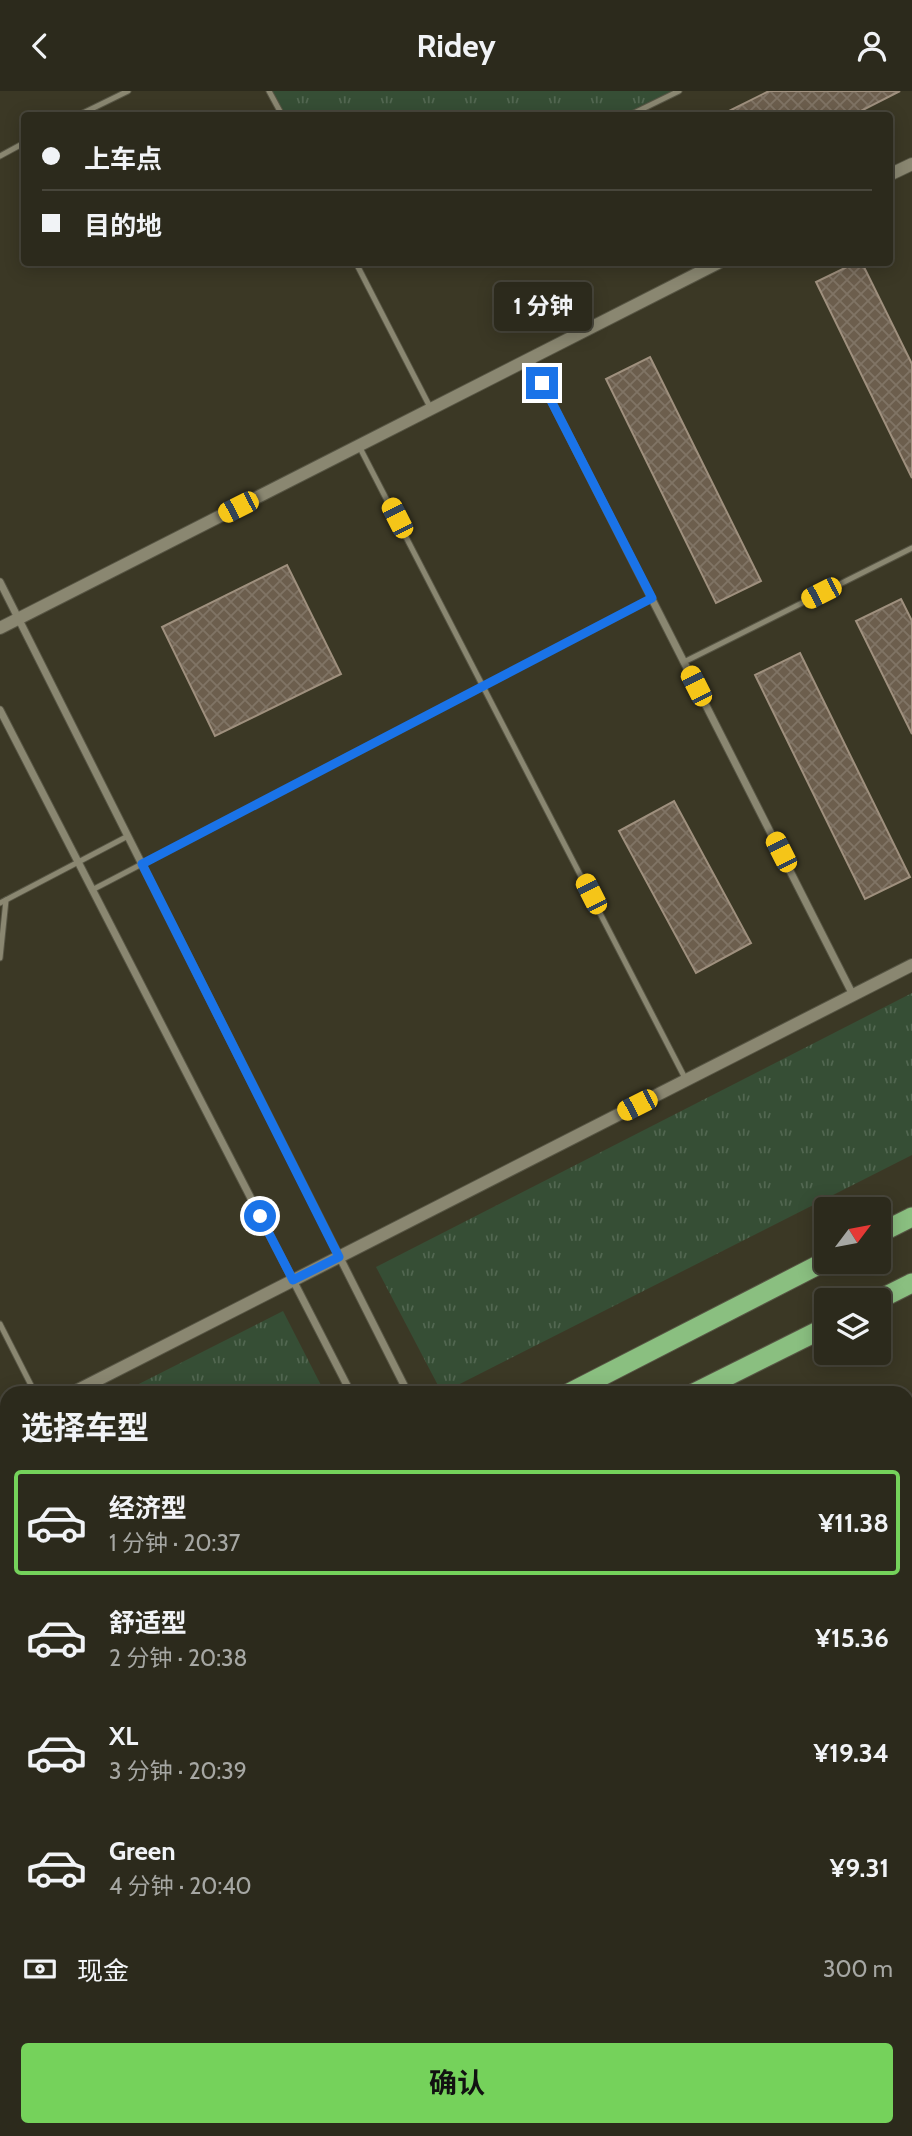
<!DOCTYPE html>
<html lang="zh">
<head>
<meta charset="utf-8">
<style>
  body { margin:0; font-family:Cabin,"Noto Sans SC",sans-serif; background:#343225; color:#f1f3f6; height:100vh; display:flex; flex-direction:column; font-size:26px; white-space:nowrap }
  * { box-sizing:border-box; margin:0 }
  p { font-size:23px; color:#a6a7a3 }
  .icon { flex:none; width:38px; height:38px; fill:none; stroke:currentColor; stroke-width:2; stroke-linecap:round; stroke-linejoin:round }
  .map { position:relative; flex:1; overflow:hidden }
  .drawer { position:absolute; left:0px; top:1295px; width:914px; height:751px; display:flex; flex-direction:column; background:#2c2a1c; border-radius:21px 21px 0 0; box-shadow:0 4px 18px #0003,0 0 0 2px #48463b }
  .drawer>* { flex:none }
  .guide { position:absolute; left:21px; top:21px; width:872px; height:154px; border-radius:7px; box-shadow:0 4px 18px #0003,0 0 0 2px #48463b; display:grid; align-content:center; height:154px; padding:0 21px; background:#2c2a1c }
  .needle { width:46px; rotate:58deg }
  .fabs { position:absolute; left:814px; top:1106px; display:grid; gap:14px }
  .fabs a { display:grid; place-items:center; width:77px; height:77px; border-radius:7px; background:#2c2a1c; box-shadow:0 4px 18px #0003,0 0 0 2px #48463b; font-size:35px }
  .end { position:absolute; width:32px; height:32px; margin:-16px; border:9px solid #1a73e8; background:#fff; box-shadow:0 0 0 4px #fff }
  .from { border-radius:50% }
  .bubble { position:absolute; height:49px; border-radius:7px; background:#2c2a1c; box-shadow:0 4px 18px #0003,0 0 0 2px #48463b; font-size:23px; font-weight:700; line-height:49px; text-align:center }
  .car { position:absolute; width:21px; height:42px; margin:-21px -10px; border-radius:9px; box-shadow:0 0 5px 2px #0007; background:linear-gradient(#f5c518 24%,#345 0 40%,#f5c518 0 76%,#345 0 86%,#f5c518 0) }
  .guide b { display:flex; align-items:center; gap:24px; height:66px; font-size:26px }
  .guide b+b { border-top:2px solid #48463b }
  .guide i { width:18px; height:18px; background:#f1f3f6 }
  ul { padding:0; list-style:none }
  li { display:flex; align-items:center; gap:21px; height:105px; margin:0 14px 10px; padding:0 7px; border:4px solid transparent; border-radius:7px }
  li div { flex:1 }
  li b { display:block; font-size:26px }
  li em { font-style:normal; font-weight:700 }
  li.on { border-color:#75d25b }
  li>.icon { width:63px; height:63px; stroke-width:1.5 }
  h2 { padding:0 21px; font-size:32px; line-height:84px }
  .pay { display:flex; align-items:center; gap:18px; height:77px; padding:0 21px; font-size:26px }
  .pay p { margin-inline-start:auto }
  .primary-button { display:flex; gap:14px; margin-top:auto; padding:14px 21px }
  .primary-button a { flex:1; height:80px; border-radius:7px; background:#75d25b; color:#111; font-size:28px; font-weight:700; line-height:80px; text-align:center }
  header { display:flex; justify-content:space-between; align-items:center; height:91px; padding:0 21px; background:#2c2a1c; font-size:32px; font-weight:700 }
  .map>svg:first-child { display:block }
  .grass { fill:url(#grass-tufts) }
  .building { fill:url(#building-cross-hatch); stroke:#9f907e; stroke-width:2 }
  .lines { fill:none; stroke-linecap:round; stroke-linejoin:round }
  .service-casing { stroke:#575544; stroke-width:7 }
  .minor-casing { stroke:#575544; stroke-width:9 }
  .tertiary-casing { stroke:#575544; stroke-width:14 }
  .trunk-casing { stroke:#575544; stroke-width:21 }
  .service { stroke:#8a8771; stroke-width:5 }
  .minor { stroke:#8a8771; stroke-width:7 }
  .tertiary { stroke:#8a8771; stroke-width:12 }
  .trunk { stroke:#8abf80; stroke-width:19 }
  .route { stroke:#1a73e8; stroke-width:9 }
</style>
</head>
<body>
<header><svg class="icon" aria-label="back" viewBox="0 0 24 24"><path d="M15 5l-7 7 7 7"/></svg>Ridey<svg class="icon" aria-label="person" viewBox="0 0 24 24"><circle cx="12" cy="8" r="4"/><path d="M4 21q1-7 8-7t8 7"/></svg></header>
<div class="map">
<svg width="912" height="2045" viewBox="0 0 912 2045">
  <defs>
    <pattern id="grass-tufts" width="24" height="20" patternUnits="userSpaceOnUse" patternTransform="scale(1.75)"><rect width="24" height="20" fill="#364e35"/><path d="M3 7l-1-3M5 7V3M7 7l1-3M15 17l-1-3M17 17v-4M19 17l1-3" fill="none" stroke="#526751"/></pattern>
    <pattern id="building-cross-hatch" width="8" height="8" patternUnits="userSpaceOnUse" patternTransform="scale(1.75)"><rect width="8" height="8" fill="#6c5e4d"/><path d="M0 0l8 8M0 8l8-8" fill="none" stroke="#807465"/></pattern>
  </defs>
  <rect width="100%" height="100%" fill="#3b3825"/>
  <g class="grass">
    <polygon points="269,0 679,0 630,24 282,24"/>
    <polygon points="912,902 912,1064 442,1302 376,1176"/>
    <polygon points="283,1220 325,1302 121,1302"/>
    <polygon points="7,1360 7,1533 0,1536 0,1364"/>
  </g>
  <g class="building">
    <polygon points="769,0 900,0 853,24 721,24"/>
    <polygon points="855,172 862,172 912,273 912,387 816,191"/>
    <polygon points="650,266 761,490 716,512 606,288"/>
    <polygon points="287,474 341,583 215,645 162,536"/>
    <polygon points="901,508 912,530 912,643 856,530"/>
    <polygon points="800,562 910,786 865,808 755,584"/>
    <polygon points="674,710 751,852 696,882 619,740"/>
  </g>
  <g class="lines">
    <defs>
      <g id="service">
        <polyline points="269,0 282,24"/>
        <polyline points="79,24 128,0"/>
        <polyline points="630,24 679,0"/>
        <polyline points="0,65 24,52"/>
        <polyline points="356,172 431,318"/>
        <polyline points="359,355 686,989"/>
        <polyline points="684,571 912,457"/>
        <polyline points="92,799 652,507"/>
        <polyline points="0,812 128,745"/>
        <polyline points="0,867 6,809"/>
        <polyline points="0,1233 35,1302"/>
      </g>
      <g id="minor">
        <polyline points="530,268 853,904"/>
        <polyline points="0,491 408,1302"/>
        <polyline points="0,619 351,1302"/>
        <polyline points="906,1329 912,1326"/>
        <polyline points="280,2045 292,2039"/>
      </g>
      <g id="tertiary">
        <polyline points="889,84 912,73"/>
        <polyline points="0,537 718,172"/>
        <polyline points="72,1302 912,874"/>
        <polyline points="0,1339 7,1335"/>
      </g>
      <g id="trunk">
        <polyline points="878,1143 912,1126"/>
        <polyline points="878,1209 912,1192"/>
        <polyline points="569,1302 826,1170"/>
        <polyline points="694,1302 826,1236"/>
        <polyline points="0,1594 7,1590"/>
        <polyline points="0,1657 7,1653"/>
      </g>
    </defs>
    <use href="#service" class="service-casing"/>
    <use href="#minor" class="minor-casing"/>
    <use href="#tertiary" class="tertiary-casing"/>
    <use href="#trunk" class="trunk-casing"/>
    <use href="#service" class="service"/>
    <use href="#minor" class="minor"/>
    <use href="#tertiary" class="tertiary"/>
    <use href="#trunk" class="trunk"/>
  </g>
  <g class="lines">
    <polyline class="route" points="260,1125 293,1189 339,1166 142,773 652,507 542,292"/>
  </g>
</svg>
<div class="fabs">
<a><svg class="needle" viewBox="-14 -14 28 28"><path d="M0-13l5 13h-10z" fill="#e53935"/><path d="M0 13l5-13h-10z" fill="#a6a7a3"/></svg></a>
<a><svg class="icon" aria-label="layers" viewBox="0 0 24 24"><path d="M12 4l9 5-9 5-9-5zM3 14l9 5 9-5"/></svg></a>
</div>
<i class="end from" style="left:260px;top:1125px"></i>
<i class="end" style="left:542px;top:292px"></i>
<div class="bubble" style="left:494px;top:191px;width:98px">1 分钟</div>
<i class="car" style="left:238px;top:416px;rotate:243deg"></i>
<i class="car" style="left:397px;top:427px;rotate:333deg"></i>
<i class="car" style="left:821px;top:502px;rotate:243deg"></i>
<i class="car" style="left:696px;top:595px;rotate:333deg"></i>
<i class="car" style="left:781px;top:761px;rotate:333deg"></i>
<i class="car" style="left:591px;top:803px;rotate:333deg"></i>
<i class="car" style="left:637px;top:1014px;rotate:243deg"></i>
<div class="guide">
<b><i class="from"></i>上车点</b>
<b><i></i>目的地</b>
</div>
<section class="drawer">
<h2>选择车型</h2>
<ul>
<li class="on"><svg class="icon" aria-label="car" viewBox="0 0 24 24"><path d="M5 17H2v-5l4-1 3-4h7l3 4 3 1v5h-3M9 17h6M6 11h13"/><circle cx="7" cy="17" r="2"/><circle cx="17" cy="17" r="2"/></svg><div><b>经济型</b><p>1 分钟 · 20:37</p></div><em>¥11.38</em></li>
<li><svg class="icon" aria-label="car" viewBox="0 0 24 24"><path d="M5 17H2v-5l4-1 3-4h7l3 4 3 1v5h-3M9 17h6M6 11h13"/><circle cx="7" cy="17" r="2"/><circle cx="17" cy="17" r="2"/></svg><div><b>舒适型</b><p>2 分钟 · 20:38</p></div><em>¥15.36</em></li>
<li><svg class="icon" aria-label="car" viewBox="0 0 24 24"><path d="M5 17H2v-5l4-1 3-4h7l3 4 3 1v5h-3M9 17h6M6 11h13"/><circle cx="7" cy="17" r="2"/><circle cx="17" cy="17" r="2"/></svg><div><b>XL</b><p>3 分钟 · 20:39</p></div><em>¥19.34</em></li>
<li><svg class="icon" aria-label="car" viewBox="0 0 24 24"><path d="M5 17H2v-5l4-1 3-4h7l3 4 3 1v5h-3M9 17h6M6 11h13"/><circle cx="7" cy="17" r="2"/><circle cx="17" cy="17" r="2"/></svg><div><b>Green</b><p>4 分钟 · 20:40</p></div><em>¥9.31</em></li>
</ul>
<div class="pay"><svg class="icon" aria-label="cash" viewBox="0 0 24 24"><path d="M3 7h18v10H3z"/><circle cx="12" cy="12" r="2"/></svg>现金<p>300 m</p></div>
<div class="primary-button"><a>确认</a></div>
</section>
</div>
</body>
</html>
